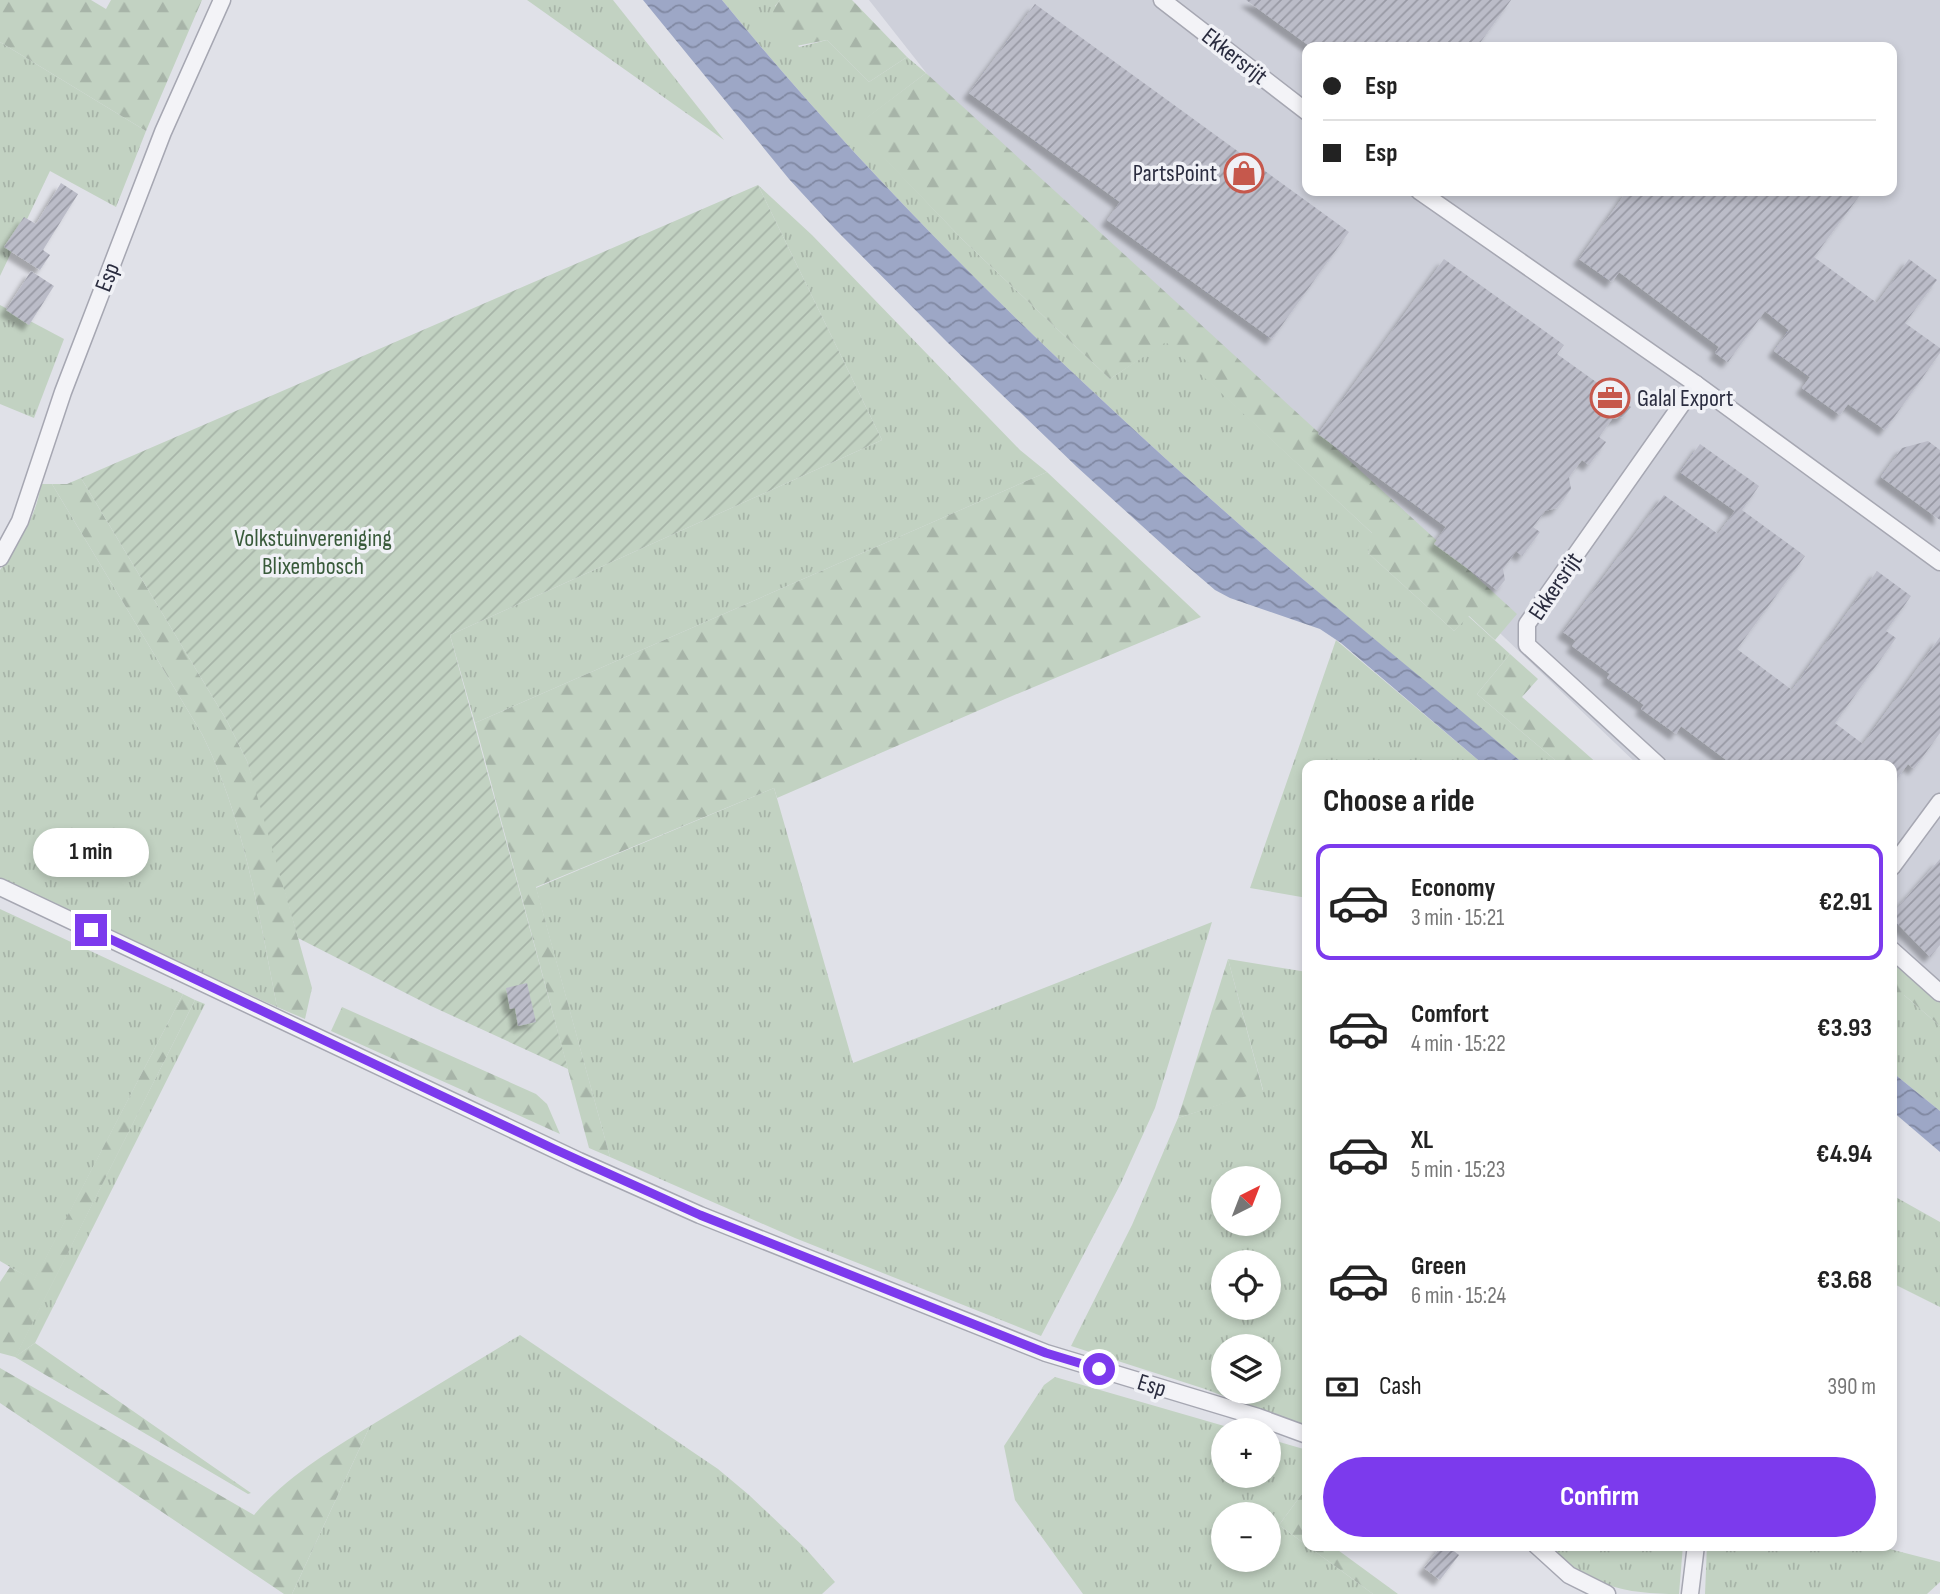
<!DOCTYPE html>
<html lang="en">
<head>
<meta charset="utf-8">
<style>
  body { margin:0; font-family:"Sofia Sans Condensed",sans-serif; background:#f2f2f2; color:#222; height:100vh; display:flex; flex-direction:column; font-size:26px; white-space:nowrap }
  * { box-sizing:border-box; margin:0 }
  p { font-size:23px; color:#767676 }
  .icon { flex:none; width:38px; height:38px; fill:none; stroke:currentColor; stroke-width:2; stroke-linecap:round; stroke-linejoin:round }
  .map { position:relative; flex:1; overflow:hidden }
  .drawer { position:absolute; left:1302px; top:760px; width:595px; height:791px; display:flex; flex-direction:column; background:#fff; border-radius:14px; box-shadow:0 4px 10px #0003 }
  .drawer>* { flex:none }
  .top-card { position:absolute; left:1302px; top:42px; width:595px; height:154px; border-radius:14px; box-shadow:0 4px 10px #0003; display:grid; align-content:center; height:154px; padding:0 21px; background:#fff }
  .needle { width:46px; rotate:42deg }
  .buttons { position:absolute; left:1211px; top:1166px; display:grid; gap:14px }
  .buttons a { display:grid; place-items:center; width:70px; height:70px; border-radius:50%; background:#fff; box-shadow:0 4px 10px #0003; font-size:35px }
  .end { position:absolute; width:32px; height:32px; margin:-16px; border:9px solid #7c3aed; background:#fff; box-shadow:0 0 0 4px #fff }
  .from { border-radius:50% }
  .bubble { position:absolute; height:49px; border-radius:24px; background:#fff; box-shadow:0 4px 10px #0003; font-size:23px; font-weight:700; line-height:49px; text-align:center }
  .top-card b { display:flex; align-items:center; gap:24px; height:66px; font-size:26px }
  .top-card b+b { border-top:2px solid #e0e0e0 }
  .top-card i { width:18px; height:18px; background:#222 }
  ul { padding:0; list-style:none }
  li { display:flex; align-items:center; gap:21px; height:116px; margin:0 14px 10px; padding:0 7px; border:4px solid transparent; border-radius:14px }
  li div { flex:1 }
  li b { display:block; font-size:26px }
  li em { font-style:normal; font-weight:700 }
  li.current { border-color:#7c3aed }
  li>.icon { width:63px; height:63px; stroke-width:1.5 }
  h2 { padding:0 21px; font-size:32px; line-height:84px }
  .pay { display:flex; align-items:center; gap:18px; height:77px; padding:0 21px; font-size:26px }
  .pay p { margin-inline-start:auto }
  .cta { display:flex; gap:14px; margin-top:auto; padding:14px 21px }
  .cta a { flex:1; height:80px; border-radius:42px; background:#7c3aed; color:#fff; font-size:28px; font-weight:700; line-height:80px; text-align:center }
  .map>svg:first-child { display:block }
  .built { fill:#ced0da; fill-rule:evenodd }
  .grass { fill:url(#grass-tufts); fill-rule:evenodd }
  .forest { fill:url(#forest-firs) }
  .garden { fill:url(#garden-furrows) }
  .water { fill:url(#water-waves) }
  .building { fill:url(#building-hatch); filter:url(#shadow) }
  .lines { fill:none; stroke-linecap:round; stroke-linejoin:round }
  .minor-casing { stroke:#a6a7b2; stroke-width:19 }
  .minor { stroke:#f3f3f7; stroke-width:16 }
  .route { stroke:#7c3aed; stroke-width:9 }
  .labels { text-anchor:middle; stroke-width:7; stroke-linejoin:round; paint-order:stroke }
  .street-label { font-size:24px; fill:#2a2c3f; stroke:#f0f1f6 }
  .poi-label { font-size:24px; fill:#2a2c3f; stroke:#f0f1f6; text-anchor:end }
  .park-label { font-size:24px; fill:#385a3a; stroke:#f0f1f6 }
</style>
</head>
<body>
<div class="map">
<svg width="1940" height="1594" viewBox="0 0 1940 1594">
  <defs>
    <pattern id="grass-tufts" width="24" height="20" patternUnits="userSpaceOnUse" patternTransform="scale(1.75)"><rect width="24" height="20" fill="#c2d2c2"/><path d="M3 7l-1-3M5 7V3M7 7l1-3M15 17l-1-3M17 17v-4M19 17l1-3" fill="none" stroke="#a7b4a8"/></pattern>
    <pattern id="forest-firs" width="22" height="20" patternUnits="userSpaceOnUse" patternTransform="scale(1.75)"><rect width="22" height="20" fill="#c2d2c2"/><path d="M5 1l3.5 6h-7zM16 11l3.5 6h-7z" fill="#a7b4a8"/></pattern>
    <pattern id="garden-furrows" width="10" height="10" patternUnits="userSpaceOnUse" patternTransform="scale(1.75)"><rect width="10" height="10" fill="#c2d2c2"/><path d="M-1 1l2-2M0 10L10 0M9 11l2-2" fill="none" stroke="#a7b4a8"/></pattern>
    <pattern id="water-waves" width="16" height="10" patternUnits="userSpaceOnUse" patternTransform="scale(1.75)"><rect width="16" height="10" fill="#9da7c6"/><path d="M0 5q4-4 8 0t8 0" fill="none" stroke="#8088a2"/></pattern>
    <pattern id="building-hatch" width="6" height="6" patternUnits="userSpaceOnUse" patternTransform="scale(1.75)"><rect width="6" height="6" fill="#bbbcc8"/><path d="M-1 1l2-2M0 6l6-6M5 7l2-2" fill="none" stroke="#9899a4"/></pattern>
    <filter id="shadow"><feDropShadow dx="-6" dy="6" stdDeviation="2" flood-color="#0004"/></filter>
  </defs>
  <rect width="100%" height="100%" fill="#e0e1e8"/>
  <path class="built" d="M 869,0 L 1940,0 L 1940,1020 L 1892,982 L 1892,765 L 1638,765 L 965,122 ZM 1307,47 L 1892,47 L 1892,191 L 1307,191 Z"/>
  <g class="grass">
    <polygon points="527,0 613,0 724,140"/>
    <path d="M 722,0 L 780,0 L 775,6 L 799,47 L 827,40 L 869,82 L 907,57 L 926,73 L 855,127 L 962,239 L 1110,379 L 1166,341 L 1373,534 L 1368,553 L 1454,631 L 1468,616 L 1510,654 L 1477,694 L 1561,765 L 1525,765 C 1424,680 1321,597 1222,509 C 1045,352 872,184 722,0 Z"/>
    <polygon points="0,42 146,131 116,207 50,171 0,276"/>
    <polygon points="758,185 812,235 1020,450 1047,472 475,723 450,635 882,440"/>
    <polygon points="0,305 64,339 34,418 0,404"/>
    <path d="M 41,484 L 52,484 L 202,734 C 244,818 259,915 277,1007 L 35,898 L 0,880 L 0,570 C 18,545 37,515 41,484 Z"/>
    <polygon points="1336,640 1484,765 1307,765 1307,898 1250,888"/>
    <polygon points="774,788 853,1063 1212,922 1155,1108 1120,1185 1041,1336 795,1238 610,1157 536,888"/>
    <polygon points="0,909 183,994 34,1281 0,1261"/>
    <path d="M 1228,959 L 1307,972 L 1307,1427 L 1202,1388 L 1071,1346 L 1132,1225 L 1178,1118 L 1263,1090 ZM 1223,1178 L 1269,1178 L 1269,1223 L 1223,1223 ZM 1223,1262 L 1269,1262 L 1269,1307 L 1223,1307 ZM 1223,1346 L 1269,1346 L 1269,1391 L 1223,1391 Z"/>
    <polygon points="1897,995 1904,995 1940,1026 1940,1111 1892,1072 1892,997"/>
    <polygon points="195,1000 205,1004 35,1343 15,1357"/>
    <polygon points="1892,1195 1940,1222 1940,1307 1892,1283"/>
    <polygon points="520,1335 718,1469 749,1495 806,1549 835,1582 822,1594 292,1594 370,1426"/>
    <path d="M 1055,1377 L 1238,1430 L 1223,1430 L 1223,1475 L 1269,1475 L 1269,1439 L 1307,1450 L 1307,1487 L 1279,1525 L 1373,1594 L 1083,1594 L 1015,1500 L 1004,1446 L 1044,1385 ZM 1223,1514 L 1269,1514 L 1269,1559 L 1223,1559 Z"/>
    <path d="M 1548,1545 L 1683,1545 L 1679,1594 C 1623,1594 1588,1586 1548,1545 Z"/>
    <polygon points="1707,1545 1874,1545 1940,1562 1940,1582 1927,1594 1705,1594"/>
  </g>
  <g class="forest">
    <polygon points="0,0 91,0 106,9 111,0 202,0 146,131 0,42"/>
    <path d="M 780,0 L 852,0 L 907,57 L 869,82 L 827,40 L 791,47 C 776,35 764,17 780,0 Z"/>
    <polygon points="926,73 1517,614 1495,640 1469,616 1454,631 1368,553 1372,533 1166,342 1110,379 962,239 854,127"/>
    <polygon points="1047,472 1201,617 1005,699 777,798 774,788 536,887 610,1157 589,1148 475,723"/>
    <path d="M 81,478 L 227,721 L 247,761 L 263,812 L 312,988 L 305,1019 L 277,1007 C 259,915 244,818 202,734 L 52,484 L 67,484 Z"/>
    <polygon points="1510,654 1538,679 1522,697 1599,765 1561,765 1477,694"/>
    <polygon points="1228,959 1263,1091 1178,1118"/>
    <polygon points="1892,959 1940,1001 1940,1026 1904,995 1892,997"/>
    <polygon points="183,994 195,1000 16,1356 35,1343 251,1493 248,1494 15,1357 0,1353 0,1282 10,1267 34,1280"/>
    <polygon points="342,1007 536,1094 547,1104 560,1134 331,1031"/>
    <path d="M 0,1368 L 254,1515 C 286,1477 328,1452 370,1426 L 292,1594 L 284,1594 L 0,1403 Z"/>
    <polygon points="1307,1487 1307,1519 1303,1525 1307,1528 1307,1545 1331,1545 1398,1594 1373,1594 1279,1525"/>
  </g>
  <polygon class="garden" points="758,185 882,440 450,635 568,1069 431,1006 298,938 247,761 227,721 81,478"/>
  <g class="water">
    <path d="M 643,0 L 722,0 C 872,184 1045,352 1222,509 C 1321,597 1425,679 1525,765 L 1484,765 L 1341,643 L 1320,629 L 1230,598 L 1215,590 L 1173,554 L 1077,467 L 947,342 L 836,230 L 789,179 Z"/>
    <polygon points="1892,1072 1940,1111 1940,1152 1892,1111"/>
  </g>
  <g class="building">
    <polygon points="1246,0 1511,0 1477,47 1311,47"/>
    <polygon points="1035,4 1349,232 1272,339 1107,220 1120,202 969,93"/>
    <polygon points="61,183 78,194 43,250 50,255 40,270 4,247 24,217 36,224"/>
    <polygon points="1627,191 1863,191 1814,257 1877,303 1909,259 1937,280 1905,323 1940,348 1940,353 1885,430 1848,404 1840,415 1802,388 1810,377 1774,351 1789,330 1765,311 1728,362 1715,353 1719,347 1619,272 1612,282 1579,259"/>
    <polygon points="1444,259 1564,345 1557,354 1631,407 1623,417 1612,419 1599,437 1606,442 1589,465 1582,460 1569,477 1571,489 1563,500 1557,508 1545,511 1533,527 1540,532 1522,556 1516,551 1503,569 1505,580 1497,590 1434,544 1446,527 1318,434"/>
    <polygon points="31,271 54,286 29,325 6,310"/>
    <polygon points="1928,441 1940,450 1940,520 1881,477 1902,448"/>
    <polygon points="1700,444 1759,486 1742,510 1805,556 1737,649 1792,690 1877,571 1911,596 1886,631 1896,638 1835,723 1863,744 1940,637 1940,733 1914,769 1908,764 1892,785 1892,765 1733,765 1681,726 1676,734 1641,709 1644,705 1607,678 1610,674 1572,646 1576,641 1563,632 1664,495 1718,534 1735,511 1680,472"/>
    <polygon points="1940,859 1940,945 1930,957 1892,918 1892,914"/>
    <polygon points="527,983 536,1022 518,1026 515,1008 510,1009 506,988"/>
    <polygon points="1442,1545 1446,1545 1459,1555 1440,1580 1424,1568"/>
  </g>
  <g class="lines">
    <defs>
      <g id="minor">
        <polyline points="1162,0 1307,112"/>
        <polyline points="1419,191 1696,384 1940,562"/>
        <polyline points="0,558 20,521 63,392 163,132 222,0"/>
        <polyline points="1658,765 1527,645 1527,624 1696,384"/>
        <polyline points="1892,867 1940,802"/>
        <polyline points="0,887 579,1161 700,1215 1046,1353 1258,1417 1307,1435"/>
        <polyline points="1892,950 1940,993"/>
        <polyline points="1536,1545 1569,1575 1607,1594"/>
        <polyline points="1690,1594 1696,1545"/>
      </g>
    </defs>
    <use href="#minor" class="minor-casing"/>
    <use href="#minor" class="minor"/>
  </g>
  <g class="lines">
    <polyline class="route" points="91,930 554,1149 700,1215 1046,1353 1099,1369"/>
  </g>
  <defs>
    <symbol id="shop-ring" viewBox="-11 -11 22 22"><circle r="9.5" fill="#f0f1f6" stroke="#c6584c" stroke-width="1.5"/><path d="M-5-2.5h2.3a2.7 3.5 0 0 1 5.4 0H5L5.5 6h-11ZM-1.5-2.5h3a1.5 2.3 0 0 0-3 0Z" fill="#c6584c"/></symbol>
    <symbol id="office-ring" viewBox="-11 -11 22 22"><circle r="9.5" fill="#f0f1f6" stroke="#c6584c" stroke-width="1.5"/><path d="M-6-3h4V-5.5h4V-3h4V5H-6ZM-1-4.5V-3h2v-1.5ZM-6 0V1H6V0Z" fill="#c6584c"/></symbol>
  </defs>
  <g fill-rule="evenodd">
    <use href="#shop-ring" x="1222" y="151" width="44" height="44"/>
    <use href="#office-ring" x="1588" y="376" width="44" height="44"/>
  </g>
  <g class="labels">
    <g class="street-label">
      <text transform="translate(1235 56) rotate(38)" y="8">Ekkersrijt</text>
      <text transform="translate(107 277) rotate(-69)" y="8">Esp</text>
      <text transform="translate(1555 586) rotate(-56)" y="8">Ekkersrijt</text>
      <text transform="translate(1152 1385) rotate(17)" y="8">Esp</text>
    </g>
    <g class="poi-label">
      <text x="1217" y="181">PartsPoint</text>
      <text x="1637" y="406" text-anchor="start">Galal Export</text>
    </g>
    <g class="park-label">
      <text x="313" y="546">Volkstuinvereniging<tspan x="313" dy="28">Blixembosch</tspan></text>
    </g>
  </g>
</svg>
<div class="buttons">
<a><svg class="needle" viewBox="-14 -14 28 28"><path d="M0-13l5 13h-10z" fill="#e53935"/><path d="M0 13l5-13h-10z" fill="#767676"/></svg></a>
<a><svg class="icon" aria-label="locate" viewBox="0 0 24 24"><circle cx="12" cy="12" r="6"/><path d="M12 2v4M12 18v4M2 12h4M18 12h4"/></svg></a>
<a><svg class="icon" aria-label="layers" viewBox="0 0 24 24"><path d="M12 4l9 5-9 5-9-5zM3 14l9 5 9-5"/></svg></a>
<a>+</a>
<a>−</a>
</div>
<i class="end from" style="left:1099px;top:1369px"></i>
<i class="end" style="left:91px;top:930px"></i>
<div class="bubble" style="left:33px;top:828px;width:116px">1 min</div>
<div class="top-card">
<b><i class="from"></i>Esp</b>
<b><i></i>Esp</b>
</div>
<section class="drawer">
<h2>Choose a ride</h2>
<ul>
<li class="current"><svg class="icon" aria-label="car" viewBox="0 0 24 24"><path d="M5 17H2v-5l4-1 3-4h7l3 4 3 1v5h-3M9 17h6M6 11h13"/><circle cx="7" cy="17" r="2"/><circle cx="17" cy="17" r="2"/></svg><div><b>Economy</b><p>3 min · 15:21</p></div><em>€2.91</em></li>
<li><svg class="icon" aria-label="car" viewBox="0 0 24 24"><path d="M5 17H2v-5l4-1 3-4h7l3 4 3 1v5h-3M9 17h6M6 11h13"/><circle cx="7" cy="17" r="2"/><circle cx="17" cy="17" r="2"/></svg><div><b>Comfort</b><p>4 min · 15:22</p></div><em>€3.93</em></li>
<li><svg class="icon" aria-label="car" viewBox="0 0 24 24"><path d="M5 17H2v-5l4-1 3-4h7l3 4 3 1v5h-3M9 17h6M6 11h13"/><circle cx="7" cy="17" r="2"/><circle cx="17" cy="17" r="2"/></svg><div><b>XL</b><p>5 min · 15:23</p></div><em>€4.94</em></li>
<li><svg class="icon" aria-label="car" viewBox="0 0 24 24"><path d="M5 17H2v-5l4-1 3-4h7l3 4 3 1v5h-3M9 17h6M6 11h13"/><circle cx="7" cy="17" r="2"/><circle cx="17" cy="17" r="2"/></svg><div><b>Green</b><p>6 min · 15:24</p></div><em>€3.68</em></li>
</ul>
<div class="pay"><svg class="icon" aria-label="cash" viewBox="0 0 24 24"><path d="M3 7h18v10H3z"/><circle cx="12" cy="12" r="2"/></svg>Cash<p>390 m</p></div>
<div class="cta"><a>Confirm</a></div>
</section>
</div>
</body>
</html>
